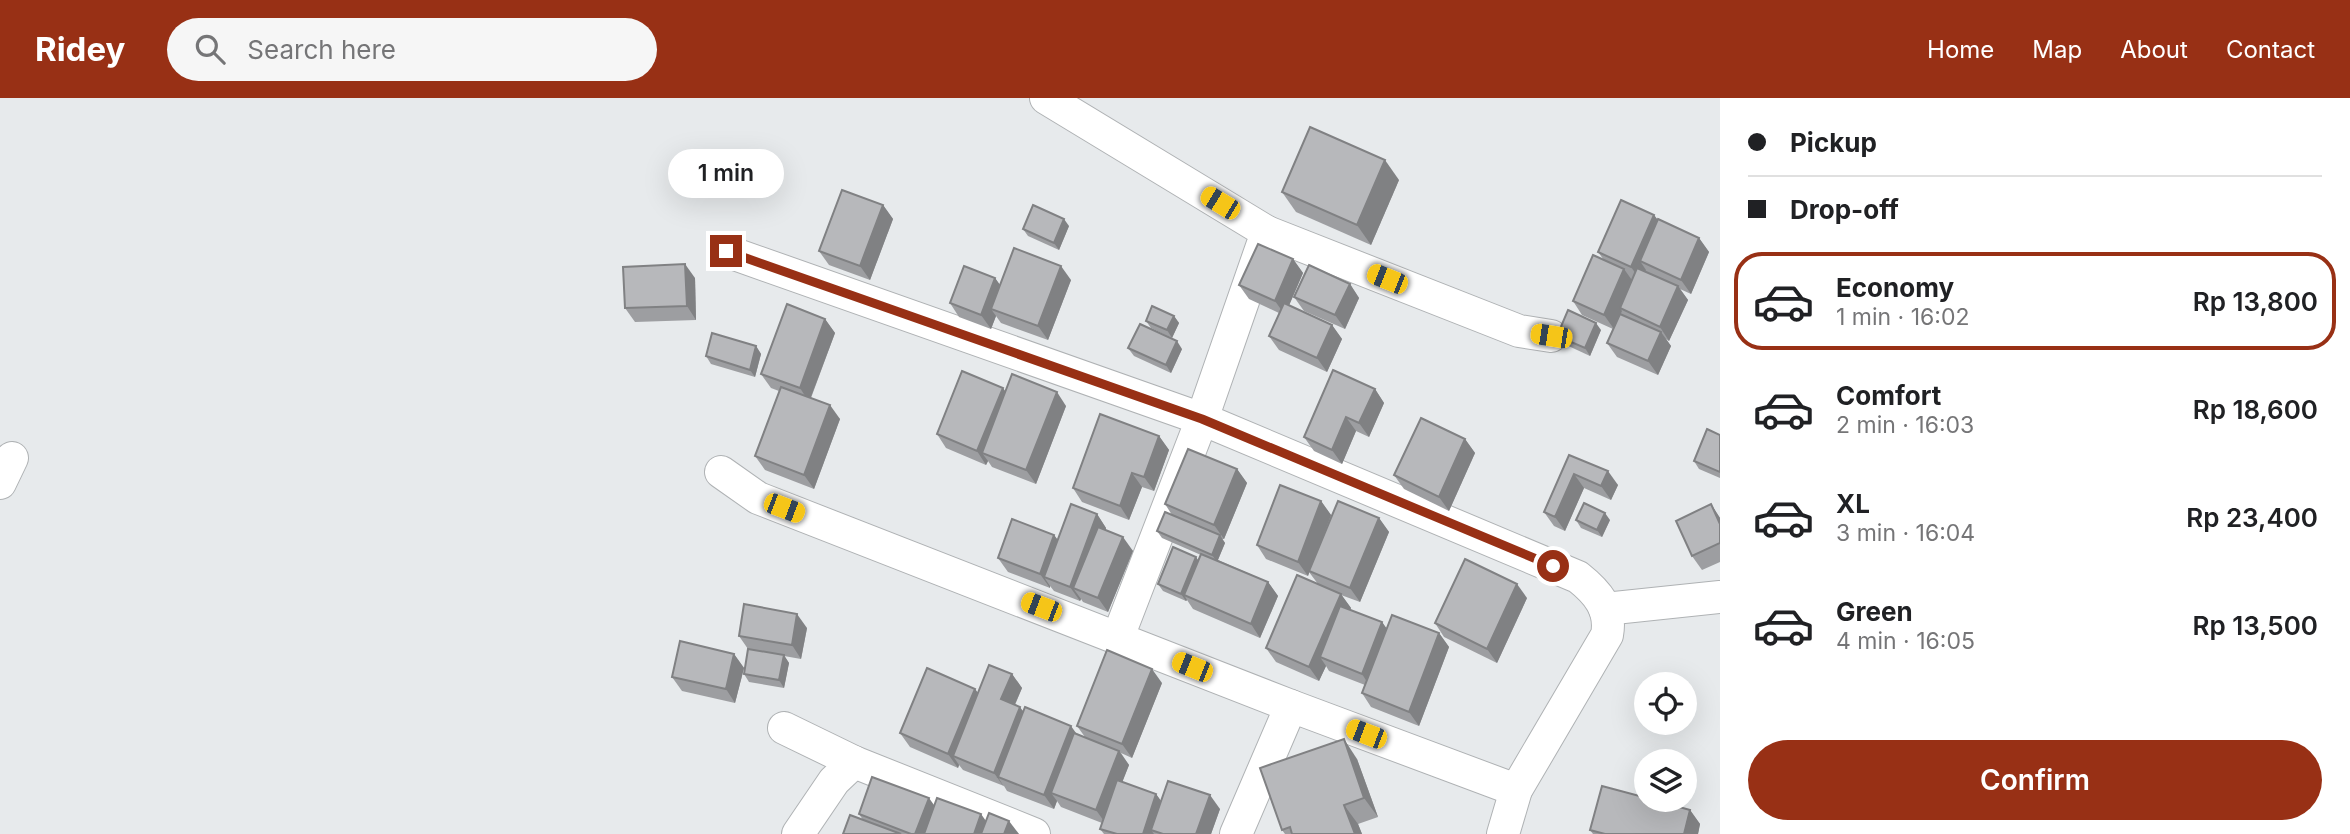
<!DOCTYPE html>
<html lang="en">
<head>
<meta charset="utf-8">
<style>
  body { margin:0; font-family:Inter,sans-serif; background:#f6f6f6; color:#202124; height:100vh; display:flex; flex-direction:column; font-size:26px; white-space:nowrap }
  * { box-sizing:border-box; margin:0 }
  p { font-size:23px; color:#757577 }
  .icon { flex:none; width:38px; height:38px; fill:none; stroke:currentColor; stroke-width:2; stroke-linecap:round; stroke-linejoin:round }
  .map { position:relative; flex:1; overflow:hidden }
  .sheet { display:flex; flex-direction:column; background:#fff; width:630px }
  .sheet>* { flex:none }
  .top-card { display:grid; align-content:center; height:154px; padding:0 28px; background:#fff }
  .buttons { position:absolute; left:1634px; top:574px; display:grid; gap:14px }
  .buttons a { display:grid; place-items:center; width:63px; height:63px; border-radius:50%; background:#fff; box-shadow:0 7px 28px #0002; font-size:35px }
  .end { position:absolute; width:32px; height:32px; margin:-16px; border:9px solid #983015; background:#fff; box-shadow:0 0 0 4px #fff }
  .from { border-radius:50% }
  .bubble { position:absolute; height:49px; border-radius:24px; background:#fff; box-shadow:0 7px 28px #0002; font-size:23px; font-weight:600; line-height:49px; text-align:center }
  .car { position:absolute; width:21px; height:42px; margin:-21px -10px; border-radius:9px; box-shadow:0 0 5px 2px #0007; background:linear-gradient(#f5c518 24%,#345 0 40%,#f5c518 0 76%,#345 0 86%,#f5c518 0) }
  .top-card b { display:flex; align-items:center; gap:24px; height:66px; font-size:26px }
  .top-card b+b { border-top:2px solid #e0e0e0 }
  .top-card i { width:18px; height:18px; background:#202124 }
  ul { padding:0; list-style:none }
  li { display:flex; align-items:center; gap:21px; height:98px; margin:0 14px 10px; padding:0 14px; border:4px solid transparent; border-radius:28px }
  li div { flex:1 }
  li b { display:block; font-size:26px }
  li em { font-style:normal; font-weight:600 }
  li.on { border-color:#983015 }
  li>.icon { width:63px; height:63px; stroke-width:1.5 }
  .primary-button { display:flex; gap:14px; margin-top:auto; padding:14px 28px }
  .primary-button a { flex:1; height:80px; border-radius:42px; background:#983015; color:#fff; font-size:28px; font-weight:600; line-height:80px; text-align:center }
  header { display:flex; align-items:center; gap:42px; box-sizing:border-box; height:98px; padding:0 35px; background:#983015; color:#fff }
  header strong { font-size:33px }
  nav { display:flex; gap:38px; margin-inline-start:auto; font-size:24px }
  .search { width:490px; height:63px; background:#f6f6f6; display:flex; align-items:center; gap:18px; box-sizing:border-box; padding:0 24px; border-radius:38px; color:#757577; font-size:26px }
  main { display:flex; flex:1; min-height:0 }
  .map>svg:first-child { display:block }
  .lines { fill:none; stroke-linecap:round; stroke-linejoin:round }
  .street-casing { stroke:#afb2b4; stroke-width:34 }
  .street { stroke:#fff; stroke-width:32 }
  .wall { fill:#9d9ea1 }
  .shaded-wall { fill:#808183 }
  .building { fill:#b7b8bb; stroke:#808183; stroke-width:2 }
  .route { stroke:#983015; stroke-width:9 }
</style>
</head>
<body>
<header>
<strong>Ridey</strong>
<div class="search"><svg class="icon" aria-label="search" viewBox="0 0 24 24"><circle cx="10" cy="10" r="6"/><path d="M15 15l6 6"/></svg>Search here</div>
<nav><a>Home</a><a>Map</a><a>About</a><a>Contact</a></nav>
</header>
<main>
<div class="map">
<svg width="1720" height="736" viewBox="0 0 1720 736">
  <rect width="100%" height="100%" fill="#e7eaec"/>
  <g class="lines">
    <defs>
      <g id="street">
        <polyline points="1046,0 1267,134 1202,321 1118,539"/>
        <polyline points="1267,134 1519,233 1551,238"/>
        <path d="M 726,153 L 1202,321 L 1578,479 C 1597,494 1612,511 1607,537 L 1516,692 L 1503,736"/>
        <polyline points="721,374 758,400 1291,608 1516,692"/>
        <polyline points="0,385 12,360"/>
        <polyline points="1605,511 1720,499"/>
        <polyline points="784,630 854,664 1034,736"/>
        <polyline points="798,736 834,683 854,664"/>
        <polyline points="1236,736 1291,608"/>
      </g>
    </defs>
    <use href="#street" class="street-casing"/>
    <use href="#street" class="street"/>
  </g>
  <g class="wall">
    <polygon points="1399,82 1371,147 1296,114 1282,94"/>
    <polygon points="883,107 893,121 870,182 829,167 819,153"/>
    <polygon points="1654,117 1658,122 1699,140 1709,154 1691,196 1680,191 1688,202 1669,243 1666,241 1671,248 1658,277 1617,259 1607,245 1613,231 1582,217 1573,203 1604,162 1598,154"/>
    <polygon points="1069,128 1059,152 1028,138 1023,131"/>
    <polygon points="1293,161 1303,175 1289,207 1332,227 1342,241 1327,274 1279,252 1269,238 1279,215 1249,201 1239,187"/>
    <polygon points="695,180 696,222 635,224 625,210"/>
    <polygon points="995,180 1000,187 1071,182 1048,242 1001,225 996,218 991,231 959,219 950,205"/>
    <polygon points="1350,186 1359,200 1345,231 1304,213 1294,199"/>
    <polygon points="1174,218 1179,225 1172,240 1151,230 1146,223"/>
    <polygon points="825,221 835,235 811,300 840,321 814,391 765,372 755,358 779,293 771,290 761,276"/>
    <polygon points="1601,232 1590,258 1562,245 1557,238"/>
    <polygon points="756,248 761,256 755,279 711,266 706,258"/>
    <polygon points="1128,250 1182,251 1171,275 1134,258"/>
    <polygon points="1375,291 1384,305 1369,339 1356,333 1342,366 1314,353 1304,339"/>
    <polygon points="1005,294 1066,308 1036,386 992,369 988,363 986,367 946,350 937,336"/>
    <polygon points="1720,337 1720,380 1699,371 1694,363"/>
    <polygon points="1159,338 1169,352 1154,393 1142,389 1129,422 1082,404 1073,390"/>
    <polygon points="1465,341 1475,355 1449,413 1404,391 1394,377"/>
    <polygon points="1569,357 1618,387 1611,402 1584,390 1565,433 1554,428 1544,414"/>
    <polygon points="1237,371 1247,385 1224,441 1222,441 1225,445 1218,462 1268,484 1278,498 1260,540 1193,511 1187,502 1186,503 1163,493 1158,486 1199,462 1201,457 1162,440 1157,433 1172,417 1165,406"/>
    <polygon points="1321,403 1331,417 1379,420 1389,434 1360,504 1341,497 1351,510 1350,512 1382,524 1386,530 1439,535 1449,549 1419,628 1371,609 1362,595 1365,587 1329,573 1326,568 1319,583 1276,564 1266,550 1318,486 1309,474 1308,478 1266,461 1257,447"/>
    <polygon points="1711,406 1720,420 1720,464 1702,472 1692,458"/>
    <polygon points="1097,416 1106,430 1106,432 1133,453 1108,514 1083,504 1081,501 1080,503 1054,493 1050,488 1050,490 1008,474 998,460 1054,437 1058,442"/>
    <polygon points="1576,422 1610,422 1602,439 1581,430"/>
    <polygon points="1527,500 1497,565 1444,539 1435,525"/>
    <polygon points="807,530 801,561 784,558 789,565 784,590 749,584 744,576 748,551 739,538"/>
    <polygon points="734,556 744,570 735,605 682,593 672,579"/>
    <polygon points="1012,576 1022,590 1015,607 1023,613 1085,639 1077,628 1162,585 1132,660 1121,655 1129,667 1122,684 1156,696 1161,703 1220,711 1211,736 1104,736 1100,731 1102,725 1061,709 1057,703 1054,711 1007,693 1004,688 963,672 959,667 958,670 910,649 900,635 975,591 978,595"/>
    <polygon points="1357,661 1378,719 1358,726 1362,736 1285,736 1282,732"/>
    <polygon points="934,708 986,723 1019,736 843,736 863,722 859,716"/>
    <polygon points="1690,712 1700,726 1698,736 1593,736 1590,732"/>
  </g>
  <g class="shaded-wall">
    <polygon points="1385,62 1399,82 1371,147 1357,127"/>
    <polygon points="883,107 893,121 870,182 860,168"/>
    <polygon points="1654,117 1664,131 1640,163 1646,172 1641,183 1631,169"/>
    <polygon points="1064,121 1069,128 1059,152 1054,145"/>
    <polygon points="1699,140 1709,154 1691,196 1681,182"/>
    <polygon points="1293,161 1303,175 1285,217 1275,203"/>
    <polygon points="685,166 695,180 696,222 687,208"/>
    <polygon points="1061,168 1071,182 1048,242 1038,228"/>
    <polygon points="1624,171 1634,185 1620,210 1622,213 1614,231 1604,217"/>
    <polygon points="995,180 1005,194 991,211 996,218 991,231 981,217"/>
    <polygon points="1350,186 1359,200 1345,231 1335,217"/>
    <polygon points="1678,188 1688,202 1669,243 1660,229"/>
    <polygon points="1174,218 1179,225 1172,240 1167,232"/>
    <polygon points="825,221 835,235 809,304 800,290"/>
    <polygon points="1596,225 1601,232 1590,258 1585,250"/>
    <polygon points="1332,227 1342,241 1327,274 1317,260"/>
    <polygon points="1661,234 1671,248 1658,277 1648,263"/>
    <polygon points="1177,243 1182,251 1171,275 1166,267"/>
    <polygon points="756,248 761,256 755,279 750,272"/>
    <polygon points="1003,290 1013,304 982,355 988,363 986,367 977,353"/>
    <polygon points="1375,291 1384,305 1369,339 1359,325"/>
    <polygon points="1057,294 1066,308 1036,386 1026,372"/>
    <polygon points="830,307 840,321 814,391 804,377"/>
    <polygon points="1346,319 1356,333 1342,366 1332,352"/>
    <polygon points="1159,338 1169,352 1154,393 1144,379"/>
    <polygon points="1465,341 1475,355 1449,413 1439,399"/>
    <polygon points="1237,371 1247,385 1224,441 1214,427"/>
    <polygon points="1608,373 1618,387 1611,402 1601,388"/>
    <polygon points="1132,375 1142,389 1129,422 1120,408"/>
    <polygon points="1574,376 1584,390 1565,433 1555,419"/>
    <polygon points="1321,403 1331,417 1308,478 1298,464"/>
    <polygon points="1711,406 1720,420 1720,426"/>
    <polygon points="1605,415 1610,422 1602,439 1597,432"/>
    <polygon points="1097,416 1106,430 1083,494 1073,490 1081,501 1080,503 1070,489"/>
    <polygon points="1379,420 1389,434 1360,504 1350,490"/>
    <polygon points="1054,437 1064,451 1044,479 1050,488 1050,490 1040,476"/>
    <polygon points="1220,437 1225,445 1217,464 1212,457"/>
    <polygon points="1123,439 1133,453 1108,514 1098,500"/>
    <polygon points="1196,459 1201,466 1184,497 1187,502 1186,503 1181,496"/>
    <polygon points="1268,484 1278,498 1260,540 1251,526"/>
    <polygon points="1517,486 1527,500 1497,565 1487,551"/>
    <polygon points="1341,496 1351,510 1328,563 1320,559 1326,568 1319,583 1309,569"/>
    <polygon points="797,516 807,530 801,561 792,547"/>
    <polygon points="1382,524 1392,538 1371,590 1362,576"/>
    <polygon points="1439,535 1449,549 1419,628 1409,614"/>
    <polygon points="734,556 744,570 735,605 726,591"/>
    <polygon points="784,557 789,565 784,590 779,582"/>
    <polygon points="1152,571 1162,585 1132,660 1122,646"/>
    <polygon points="1012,576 1022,590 1011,615 1001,601"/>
    <polygon points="975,591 985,605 953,658 959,667 958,670 948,656"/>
    <polygon points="1020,609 1030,623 998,679 1004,689 994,675"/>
    <polygon points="1071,628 1081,642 1051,695 1057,703 1054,711 1044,697"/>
    <polygon points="1344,641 1357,661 1378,719 1364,700"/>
    <polygon points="1119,653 1129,667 1106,726 1096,712"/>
    <polygon points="1156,696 1166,710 1151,732 1154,736 1143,736"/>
    <polygon points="1210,697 1220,711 1211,736 1196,736"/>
    <polygon points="929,700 939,714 930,736 915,736"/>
    <polygon points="1344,707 1358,726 1362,736 1355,736"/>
    <polygon points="1690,712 1700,726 1698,736 1684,736"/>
    <polygon points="981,716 991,730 989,736 974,736"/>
    <polygon points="1009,723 1019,736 1004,736"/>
  </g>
  <g class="building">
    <polygon points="1310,29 1385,62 1357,127 1282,94"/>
    <polygon points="842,92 883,107 860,168 819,153"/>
    <polygon points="1621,102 1654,117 1631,169 1598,154"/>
    <polygon points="1033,107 1064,121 1054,145 1023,131"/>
    <polygon points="1658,121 1699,140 1681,182 1640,163"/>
    <polygon points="1258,146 1293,161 1275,203 1239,187"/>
    <polygon points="1014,150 1061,168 1038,228 991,211"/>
    <polygon points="1593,157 1624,171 1604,217 1573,203"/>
    <polygon points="685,166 687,208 625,210 623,169"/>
    <polygon points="1309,167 1350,186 1335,217 1294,199"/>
    <polygon points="964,168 995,180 981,217 950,205"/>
    <polygon points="1637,170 1678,188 1660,229 1620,210"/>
    <polygon points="1284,205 1332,227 1317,260 1269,238"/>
    <polygon points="787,206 825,221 800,290 761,276"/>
    <polygon points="1152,208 1174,218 1167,232 1146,223"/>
    <polygon points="1568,212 1596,225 1585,250 1557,238"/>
    <polygon points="1620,216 1661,234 1648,263 1607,245"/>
    <polygon points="1140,226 1177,243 1166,267 1128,250"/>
    <polygon points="712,235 756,248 750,272 706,258"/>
    <polygon points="1333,272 1375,291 1359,325 1346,319 1332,352 1304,339"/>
    <polygon points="962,273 1003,290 977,353 937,336"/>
    <polygon points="1012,276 1057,294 1026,372 982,355"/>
    <polygon points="781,289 830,307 804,377 755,358"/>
    <polygon points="1100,316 1159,338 1144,379 1132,375 1120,408 1073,390"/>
    <polygon points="1421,320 1465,341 1439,399 1394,377"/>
    <polygon points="1707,331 1720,337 1720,374 1694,363"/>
    <polygon points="1188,351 1237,371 1214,427 1165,406"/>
    <polygon points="1569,357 1608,373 1601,388 1574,376 1555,419 1544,414"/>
    <polygon points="1280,387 1321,403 1298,464 1257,447"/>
    <polygon points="1338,403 1379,420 1350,490 1309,473"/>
    <polygon points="1584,405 1605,415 1597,432 1576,422"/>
    <polygon points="1071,406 1097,416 1070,489 1044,479"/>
    <polygon points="1711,406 1720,426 1720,445 1692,458 1676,423"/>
    <polygon points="1165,414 1220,437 1212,457 1157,433"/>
    <polygon points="1012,421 1054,437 1040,476 998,460"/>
    <polygon points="1098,429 1123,439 1098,500 1073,490"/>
    <polygon points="1173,449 1196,459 1181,496 1158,486"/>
    <polygon points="1201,456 1268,484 1251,526 1184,497"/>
    <polygon points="1465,461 1517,486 1487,551 1435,525"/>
    <polygon points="1297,477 1341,496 1309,569 1266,550"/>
    <polygon points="744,506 797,516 792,547 739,538"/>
    <polygon points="1340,508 1382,524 1362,576 1320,559"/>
    <polygon points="1392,517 1439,535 1409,614 1362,595"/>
    <polygon points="680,543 734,556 726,591 672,579"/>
    <polygon points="748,551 784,557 779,582 744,576"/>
    <polygon points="1107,552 1152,571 1122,646 1077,628"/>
    <polygon points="989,567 1012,576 1001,601 1020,609 994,675 953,658"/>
    <polygon points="927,570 975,591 948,656 900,635"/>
    <polygon points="1025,609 1071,628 1044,697 998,679"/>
    <polygon points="1074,635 1119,653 1096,712 1051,695"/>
    <polygon points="1344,641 1364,700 1344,707 1355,736 1292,736 1290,729 1282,732 1260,670"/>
    <polygon points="872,679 929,700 915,736 911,736 859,716"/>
    <polygon points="1117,682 1156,696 1143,736 1117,736 1100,731"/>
    <polygon points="1168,683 1210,697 1196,736 1163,736 1151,732"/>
    <polygon points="1602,688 1647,700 1647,702 1654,702 1690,712 1684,736 1605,736 1590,732"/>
    <polygon points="937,700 981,716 974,736 924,736"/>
    <polygon points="989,715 1009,723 1004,736 981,736"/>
    <polygon points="850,717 901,736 843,736"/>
  </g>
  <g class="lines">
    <polyline class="route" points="726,153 1202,321 1553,468"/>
  </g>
</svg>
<div class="buttons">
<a><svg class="icon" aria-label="locate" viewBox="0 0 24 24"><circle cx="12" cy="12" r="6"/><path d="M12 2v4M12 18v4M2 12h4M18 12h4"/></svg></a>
<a><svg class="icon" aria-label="layers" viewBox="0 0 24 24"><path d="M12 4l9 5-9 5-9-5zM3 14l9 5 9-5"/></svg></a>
</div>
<i class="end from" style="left:1553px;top:468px"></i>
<i class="end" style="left:726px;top:153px"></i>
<div class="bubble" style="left:668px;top:51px;width:116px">1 min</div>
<i class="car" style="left:1220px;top:105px;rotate:301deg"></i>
<i class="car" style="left:1387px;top:181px;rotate:292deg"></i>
<i class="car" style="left:1551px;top:238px;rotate:279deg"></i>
<i class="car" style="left:784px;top:410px;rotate:111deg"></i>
<i class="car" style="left:1041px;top:509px;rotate:291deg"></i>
<i class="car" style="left:1192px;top:569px;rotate:292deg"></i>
<i class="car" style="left:1366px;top:636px;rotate:291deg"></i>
</div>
<section class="sheet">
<div class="top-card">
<b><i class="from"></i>Pickup</b>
<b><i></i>Drop-off</b>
</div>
<ul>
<li class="on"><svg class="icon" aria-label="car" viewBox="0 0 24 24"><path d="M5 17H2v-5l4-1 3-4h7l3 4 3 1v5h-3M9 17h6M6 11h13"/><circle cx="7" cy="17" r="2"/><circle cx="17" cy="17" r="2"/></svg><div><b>Economy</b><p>1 min · 16:02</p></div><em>Rp 13,800</em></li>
<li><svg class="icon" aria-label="car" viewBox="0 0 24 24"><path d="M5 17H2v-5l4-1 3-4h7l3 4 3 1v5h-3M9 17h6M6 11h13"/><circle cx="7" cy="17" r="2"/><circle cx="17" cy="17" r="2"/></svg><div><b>Comfort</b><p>2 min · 16:03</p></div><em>Rp 18,600</em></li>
<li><svg class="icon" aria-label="car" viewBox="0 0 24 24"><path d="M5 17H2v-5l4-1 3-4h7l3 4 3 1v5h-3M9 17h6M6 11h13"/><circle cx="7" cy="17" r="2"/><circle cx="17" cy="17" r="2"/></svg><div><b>XL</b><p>3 min · 16:04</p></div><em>Rp 23,400</em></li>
<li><svg class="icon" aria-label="car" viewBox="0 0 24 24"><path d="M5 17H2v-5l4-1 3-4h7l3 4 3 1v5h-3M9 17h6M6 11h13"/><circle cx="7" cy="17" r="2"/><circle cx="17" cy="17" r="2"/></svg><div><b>Green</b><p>4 min · 16:05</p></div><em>Rp 13,500</em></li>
</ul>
<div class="primary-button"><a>Confirm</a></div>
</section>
</main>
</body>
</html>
